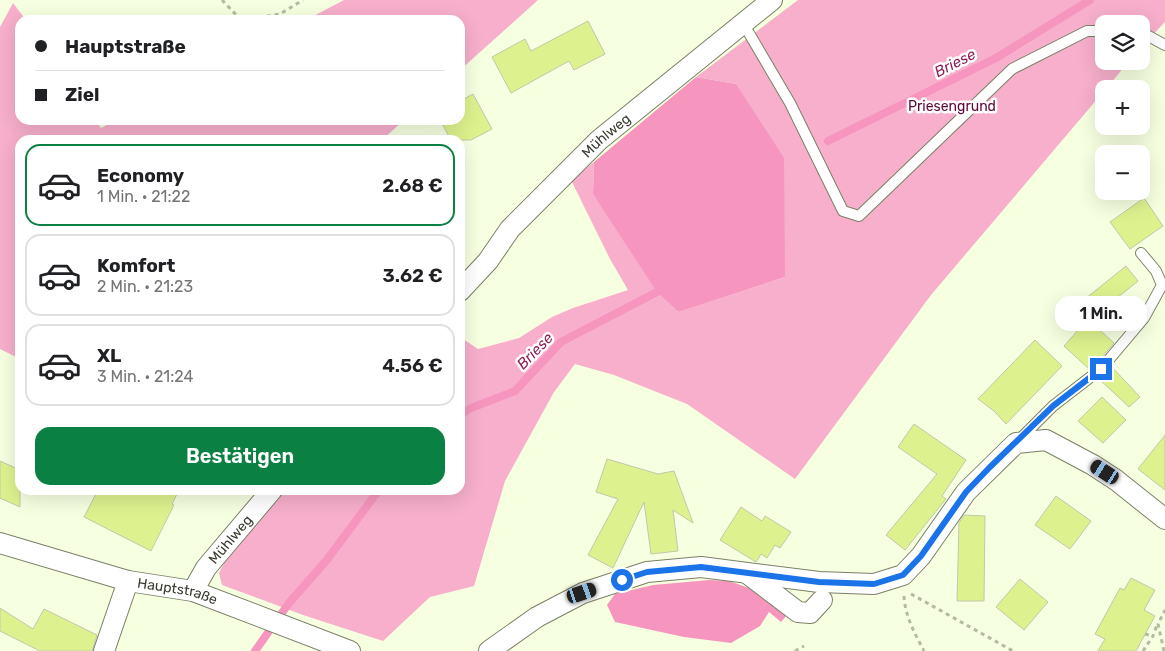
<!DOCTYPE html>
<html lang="de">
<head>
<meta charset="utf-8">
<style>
  body { margin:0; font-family:Rubik,sans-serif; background:#f6f6f6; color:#202124; height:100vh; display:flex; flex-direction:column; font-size:19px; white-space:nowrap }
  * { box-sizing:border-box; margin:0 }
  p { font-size:16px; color:#757577 }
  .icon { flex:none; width:28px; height:28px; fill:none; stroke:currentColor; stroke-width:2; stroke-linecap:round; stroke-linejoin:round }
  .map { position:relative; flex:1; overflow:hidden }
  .panel { position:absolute; left:15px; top:135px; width:450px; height:360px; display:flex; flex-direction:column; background:#fff; border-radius:15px; box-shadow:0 5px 20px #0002 }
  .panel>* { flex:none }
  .hud { position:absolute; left:15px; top:15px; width:450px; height:110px; border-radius:15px; box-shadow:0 5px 20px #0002; display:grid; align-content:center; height:110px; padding:0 20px; background:#fff }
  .tools { position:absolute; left:1095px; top:15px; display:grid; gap:10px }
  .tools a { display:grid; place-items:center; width:55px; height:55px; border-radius:10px; background:#fff; box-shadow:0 5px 20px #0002; font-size:25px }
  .end { position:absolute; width:22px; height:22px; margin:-11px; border:6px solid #1a73e8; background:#fff; box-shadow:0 0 0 2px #fff }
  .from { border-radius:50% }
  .bubble { position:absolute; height:35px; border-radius:15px; background:#fff; box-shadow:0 5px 20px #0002; font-size:16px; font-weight:600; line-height:35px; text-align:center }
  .car { position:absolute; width:15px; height:30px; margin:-15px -8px; border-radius:6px; box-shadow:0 0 4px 1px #0007; background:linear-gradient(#222 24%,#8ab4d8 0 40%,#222 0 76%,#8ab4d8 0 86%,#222 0) }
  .hud b { display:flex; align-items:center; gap:18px; height:48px; font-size:19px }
  .hud b+b { border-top:1px solid #e0e0e0 }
  .hud i { width:12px; height:12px; background:#202124 }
  ul { padding:9px 0 0; list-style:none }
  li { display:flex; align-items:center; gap:15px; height:82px; margin:0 10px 8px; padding:0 10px; border:2px solid #e0e0e0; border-radius:15px }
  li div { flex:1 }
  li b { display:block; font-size:19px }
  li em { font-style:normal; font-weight:600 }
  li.on { border-color:#0b8043 }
  li>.icon { width:45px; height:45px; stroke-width:1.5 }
  .action { display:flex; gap:10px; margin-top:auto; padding:10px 20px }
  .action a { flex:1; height:58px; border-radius:15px; background:#0b8043; color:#fff; font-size:20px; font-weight:600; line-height:58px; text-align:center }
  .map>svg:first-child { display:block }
  .green { fill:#f7afcb }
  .water { fill:#f695bd }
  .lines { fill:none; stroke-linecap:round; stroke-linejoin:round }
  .stream { stroke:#f695bd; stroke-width:8 }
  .building { fill:#ddf28e; stroke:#c1c8ab }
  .service-casing { stroke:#7a8066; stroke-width:12 }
  .minor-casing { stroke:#7a8066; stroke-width:22 }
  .path { stroke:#b4baa3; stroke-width:3; stroke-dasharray:4 4; stroke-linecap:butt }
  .service { stroke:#fff; stroke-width:10 }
  .minor { stroke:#fff; stroke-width:20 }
  .route { stroke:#1a73e8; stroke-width:6 }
  .labels { text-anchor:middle; stroke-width:5; stroke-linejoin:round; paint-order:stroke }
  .park-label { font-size:14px; fill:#5f0838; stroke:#fff }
  .street-label { font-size:14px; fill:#383b2f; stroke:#fff }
  .water-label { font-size:15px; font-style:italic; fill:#8f1f59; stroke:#fff }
</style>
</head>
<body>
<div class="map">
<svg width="1165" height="651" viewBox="0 0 1165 651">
  <rect width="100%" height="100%" fill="#f7ffe1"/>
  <g class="green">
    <polygon points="344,0 538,0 460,70 460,20 306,20"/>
    <polygon points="798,0 1165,0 1165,22 1141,47 1141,24 1104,24 1104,61 1129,61 1106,89 1104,89 1104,91 931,295 795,479 687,404 614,375 575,364 554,392 505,481 474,586 430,597 383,641 303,615 222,585 219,573 229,553 283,490 460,490 460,337 478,349 519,338 552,317 573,308 628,290 610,259 571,180 594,162 593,194 679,312 785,277 736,84 696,77"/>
    <polygon points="13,3 26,20 20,20 20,120 95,120 101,128 117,120 404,120 382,140 20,140 20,359 0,349 0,27"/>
  </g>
  <g class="water">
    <polygon points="696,77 736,84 784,158 785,277 679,312 657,292 593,194 594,162"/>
    <polygon points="709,580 729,581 749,588 787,615 781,622 769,612 760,626 731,643 684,637 615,622 607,605 615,594 653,585"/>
  </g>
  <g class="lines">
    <g class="stream">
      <polyline points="828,141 996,58 1090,0"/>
      <polyline points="460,415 471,408 515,391 561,342 657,292"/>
      <polyline points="255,651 289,603 326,561 379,490"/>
    </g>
  </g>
  <g class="building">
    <polygon points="588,21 605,54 574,70 569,61 511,93 492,57 525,39 531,51"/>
    <polygon points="473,94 492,129 471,140 451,140 440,120 460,120 460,101"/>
    <polygon points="1144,198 1163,226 1130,249 1110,222"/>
    <polygon points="1126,266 1138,281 1097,314 1085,299"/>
    <polygon points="1088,319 1114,343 1096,364 1089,369 1064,346"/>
    <polygon points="1035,340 1062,366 1006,424 994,411 978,399"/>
    <polygon points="1112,367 1140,397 1129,407 1099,379"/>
    <polygon points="1102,397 1126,420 1103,443 1078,421"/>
    <polygon points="914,424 966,460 942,496 946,499 905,550 886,535 937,474 898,447"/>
    <polygon points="1165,435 1165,490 1138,469"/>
    <polygon points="607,459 658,474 674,471 693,523 673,510 678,551 651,554 644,502 613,568 588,555 618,499 596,492"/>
    <polygon points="0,461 20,470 20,507 0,498"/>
    <polygon points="98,490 179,490 172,504 174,505 151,551 84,517"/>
    <polygon points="1056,496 1091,521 1070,549 1035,525"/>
    <polygon points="741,507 762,521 765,516 791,532 780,548 775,545 767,558 761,554 756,562 720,540"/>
    <polygon points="964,515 985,516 984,601 957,601 959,523"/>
    <polygon points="1131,578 1155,590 1144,610 1155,616 1136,651 1098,651 1105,639 1095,634 1120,588 1124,590"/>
    <polygon points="1020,579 1048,602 1024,630 996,607"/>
    <polygon points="0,608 33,629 44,609 97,635 92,651 40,651 0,631"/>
  </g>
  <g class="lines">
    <defs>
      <g id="service">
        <polyline points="743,23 790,103 843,211 859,216 1012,69 1087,31 1104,31"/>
        <polyline points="1141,32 1165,45"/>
        <polyline points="1019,440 1053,406 1101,369 1144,318 1162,285 1156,271 1141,253"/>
      </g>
      <g id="minor">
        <path id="s1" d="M 460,291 L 488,261 L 510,229 L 599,140 L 772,0"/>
        <path id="s2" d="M 0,543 L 128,581 L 193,591 L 350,651"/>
        <polyline points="748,574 798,612 810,613 822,600"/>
        <path id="s3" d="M 193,591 L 206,568 L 272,490"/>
        <polyline points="104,651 128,581"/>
        <polyline points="489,651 537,617 583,593 647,572 701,567 819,582 874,584 903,575 921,556 966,492 1016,443 1046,440 1093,465 1116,480 1165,519"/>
      </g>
    </defs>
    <use href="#service" class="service-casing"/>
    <use href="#minor" class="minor-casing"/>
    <g class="path">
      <polyline points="222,0 241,20"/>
      <polyline points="243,20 280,14 303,0"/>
      <polyline points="911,594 1013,651"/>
      <path d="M 904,596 C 905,616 915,634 924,651"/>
      <polyline points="1145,634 1153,636"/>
      <polyline points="795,651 804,646"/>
      <polyline points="1143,651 1153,636 1157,625"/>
      <polyline points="1164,651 1158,624 1165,610"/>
    </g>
    <use href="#service" class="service"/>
    <use href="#minor" class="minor"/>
  </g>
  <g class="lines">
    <polyline class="route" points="622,580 647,572 701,567 819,582 874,584 903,575 921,556 966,492 990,467 1053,406 1101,369"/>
  </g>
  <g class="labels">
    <g class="park-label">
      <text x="952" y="111">Priesengrund</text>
    </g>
    <g class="street-label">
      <text dy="5" stroke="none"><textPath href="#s1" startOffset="214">Mühlweg</textPath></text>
      <text dy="5" stroke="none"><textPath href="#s3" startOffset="64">Mühlweg</textPath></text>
      <text dy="5" stroke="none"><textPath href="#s2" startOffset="184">Hauptstraße</textPath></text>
    </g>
    <g class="water-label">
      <text transform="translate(955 63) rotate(-27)" y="5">Briese</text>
      <text transform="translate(535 351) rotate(-46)" y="5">Briese</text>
    </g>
  </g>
</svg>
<div class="tools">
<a><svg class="icon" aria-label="layers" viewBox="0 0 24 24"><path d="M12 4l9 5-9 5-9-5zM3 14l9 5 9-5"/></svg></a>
<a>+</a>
<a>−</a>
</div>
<i class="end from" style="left:622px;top:580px"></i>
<i class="end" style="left:1101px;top:369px"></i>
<div class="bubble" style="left:1055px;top:296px;width:92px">1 Min.</div>
<i class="car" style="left:1105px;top:472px;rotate:303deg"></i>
<i class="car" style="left:582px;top:593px;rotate:71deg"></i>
<div class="hud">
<b><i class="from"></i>Hauptstraße</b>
<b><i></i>Ziel</b>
</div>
<section class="panel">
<ul>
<li class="on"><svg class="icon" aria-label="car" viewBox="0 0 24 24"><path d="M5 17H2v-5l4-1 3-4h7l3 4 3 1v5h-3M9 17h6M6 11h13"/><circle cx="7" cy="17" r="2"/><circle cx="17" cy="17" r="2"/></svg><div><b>Economy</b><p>1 Min. · 21:22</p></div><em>2.68 €</em></li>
<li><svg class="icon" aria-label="car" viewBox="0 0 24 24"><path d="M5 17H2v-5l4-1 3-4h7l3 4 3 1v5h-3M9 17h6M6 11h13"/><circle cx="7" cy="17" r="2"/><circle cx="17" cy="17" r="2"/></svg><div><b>Komfort</b><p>2 Min. · 21:23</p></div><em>3.62 €</em></li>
<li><svg class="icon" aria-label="car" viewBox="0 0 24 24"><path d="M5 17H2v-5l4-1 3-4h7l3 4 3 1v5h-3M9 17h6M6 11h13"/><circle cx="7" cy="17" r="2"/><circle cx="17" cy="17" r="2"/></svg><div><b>XL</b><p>3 Min. · 21:24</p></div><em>4.56 €</em></li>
</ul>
<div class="action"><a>Bestätigen</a></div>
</section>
</div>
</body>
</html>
